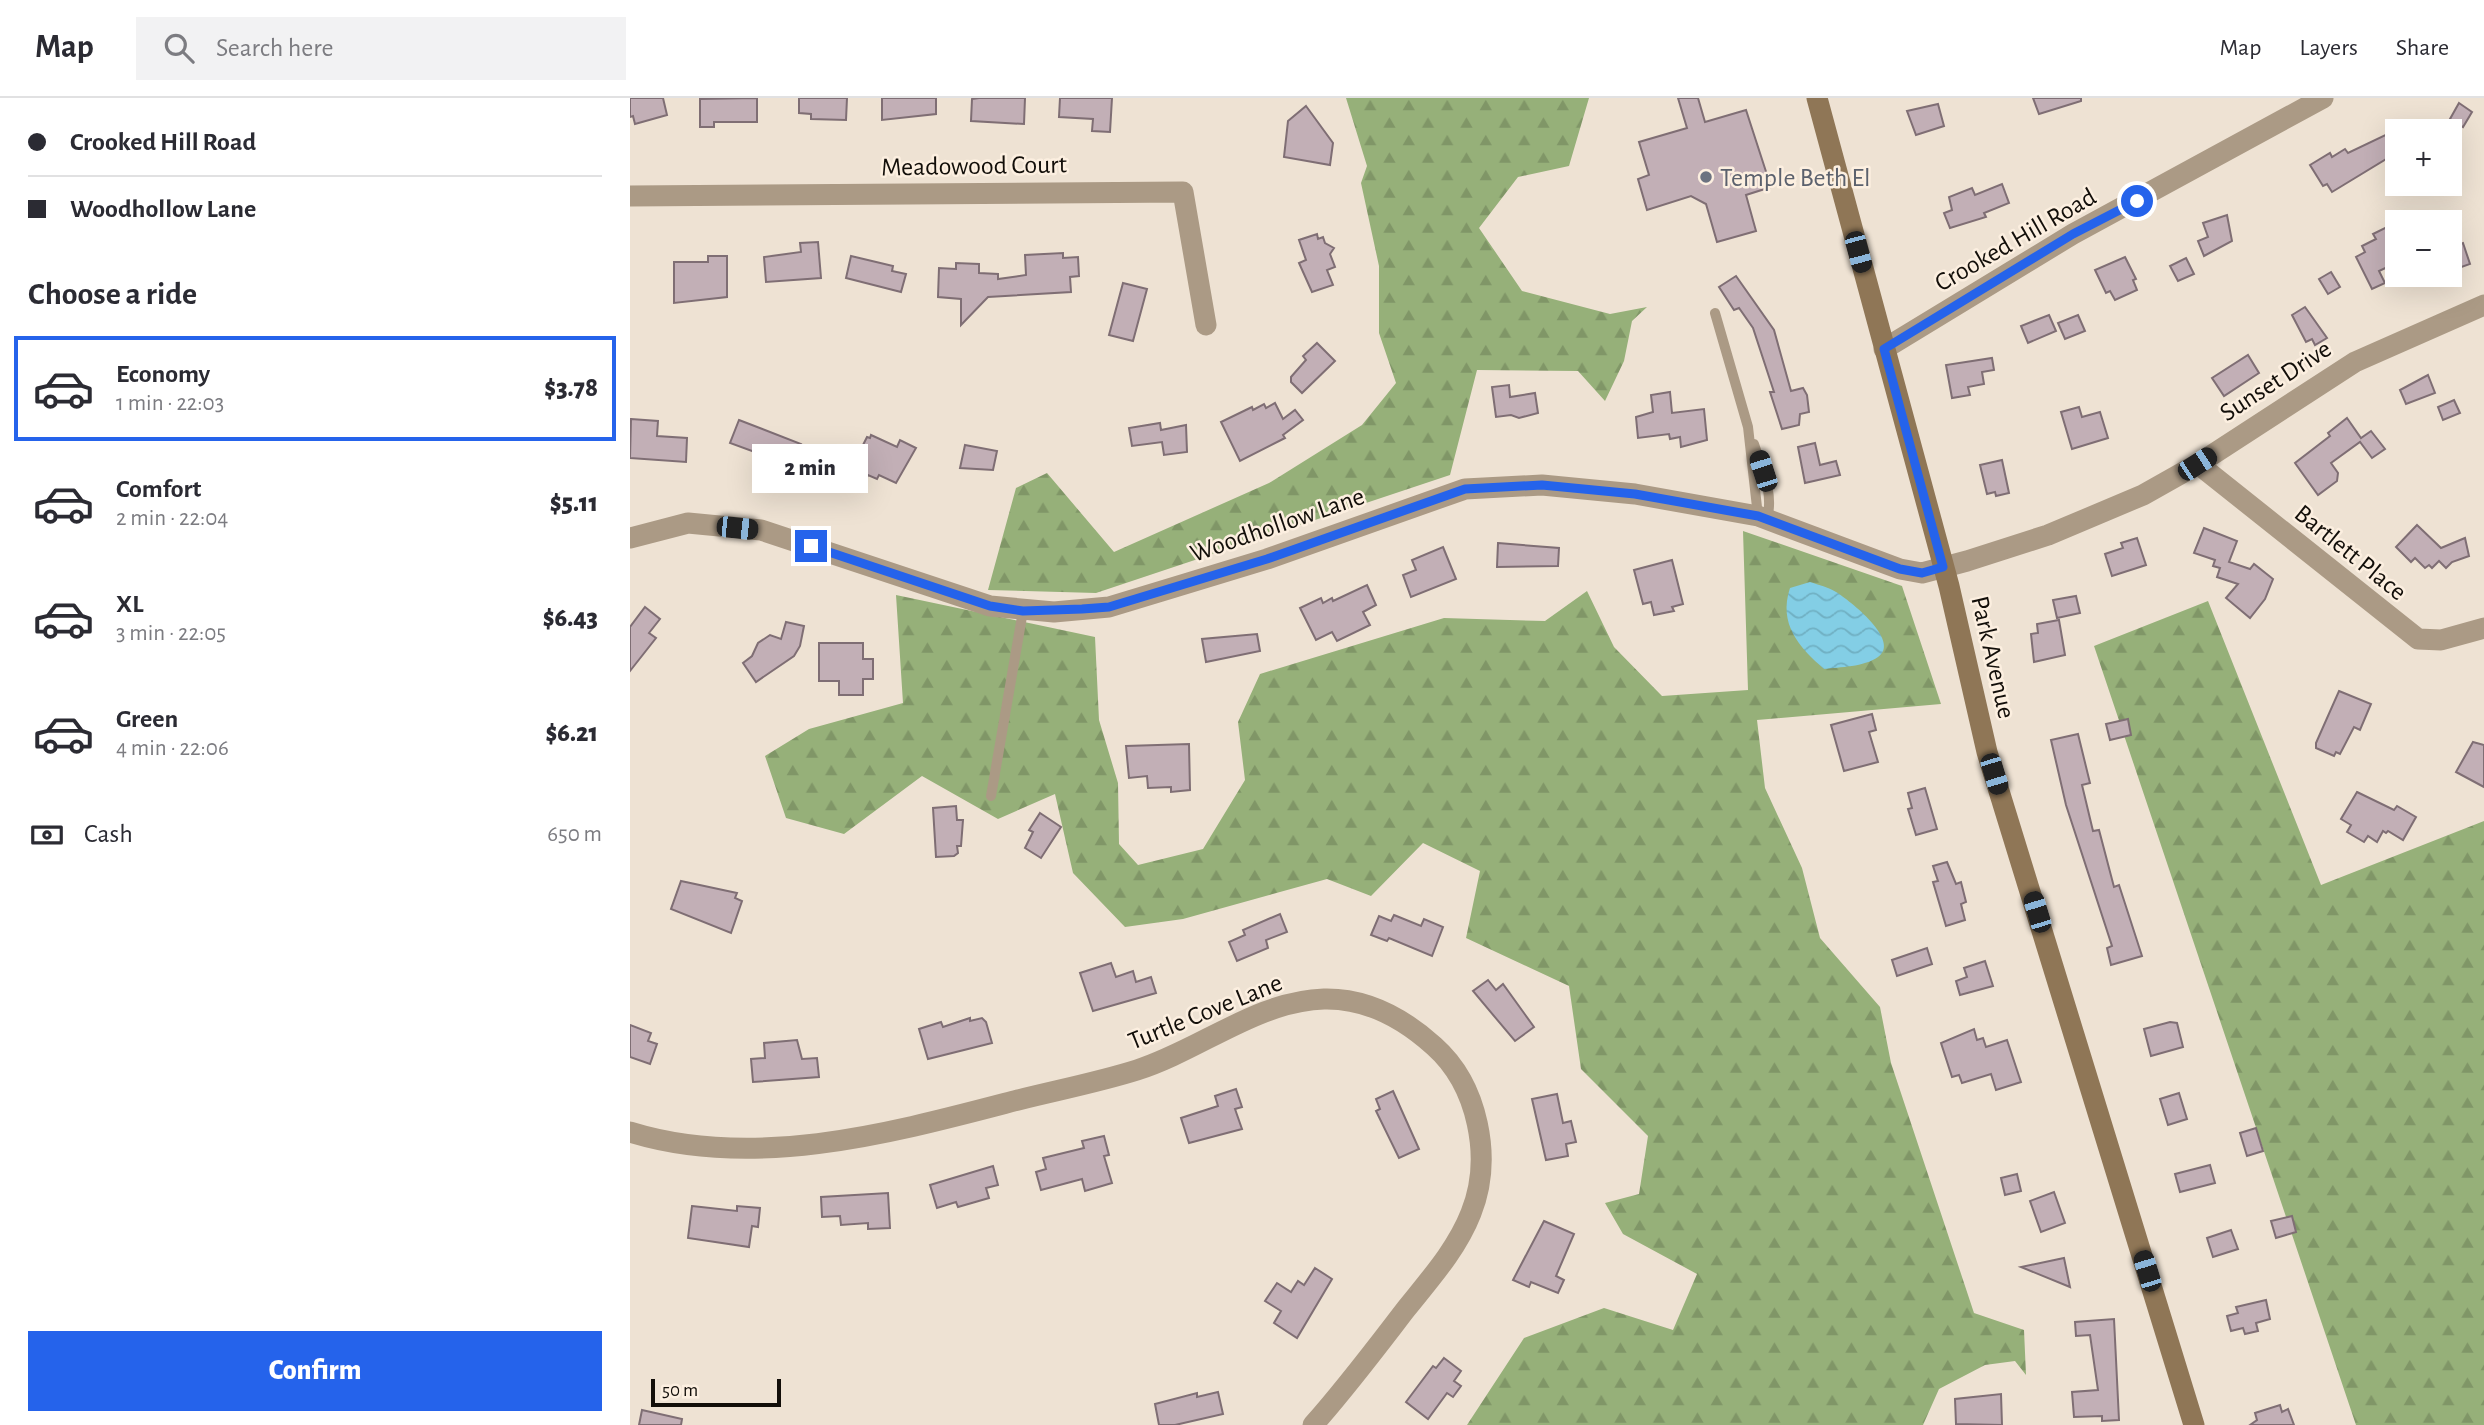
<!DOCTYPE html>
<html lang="en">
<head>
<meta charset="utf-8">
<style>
  body { margin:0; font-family:"Alegreya Sans",sans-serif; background:#f2f2f3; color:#2b2b33; height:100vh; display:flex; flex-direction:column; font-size:26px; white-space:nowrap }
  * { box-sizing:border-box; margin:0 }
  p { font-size:23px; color:#7c7c81 }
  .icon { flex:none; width:38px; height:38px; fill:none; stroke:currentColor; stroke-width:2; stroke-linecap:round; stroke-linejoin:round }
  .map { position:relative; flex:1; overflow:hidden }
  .panel { display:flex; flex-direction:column; background:#fff; width:630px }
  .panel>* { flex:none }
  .guide { display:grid; align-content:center; height:154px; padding:0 28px; background:#fff }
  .buttons { position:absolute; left:1755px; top:21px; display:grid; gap:14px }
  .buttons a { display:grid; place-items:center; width:77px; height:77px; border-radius:0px; background:#fff; box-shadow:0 7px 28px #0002; font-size:35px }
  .scale { position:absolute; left:21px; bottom:18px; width:130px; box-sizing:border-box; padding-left:7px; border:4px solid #120e09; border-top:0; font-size:19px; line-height:24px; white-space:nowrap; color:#120e09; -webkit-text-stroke:5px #fcefe0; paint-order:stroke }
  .end { position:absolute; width:32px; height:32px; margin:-16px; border:9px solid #2563eb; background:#fff; box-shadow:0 0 0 4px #fff }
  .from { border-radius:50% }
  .bubble { position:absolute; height:49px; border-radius:0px; background:#fff; box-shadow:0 7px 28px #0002; font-size:23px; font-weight:800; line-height:49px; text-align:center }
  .car { position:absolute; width:21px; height:42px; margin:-21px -10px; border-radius:9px; box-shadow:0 0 5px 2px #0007; background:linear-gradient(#222 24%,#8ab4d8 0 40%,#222 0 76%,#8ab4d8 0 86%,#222 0) }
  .guide b { display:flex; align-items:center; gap:24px; height:66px; font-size:26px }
  .guide b+b { border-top:2px solid #e1e1e2 }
  .guide i { width:18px; height:18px; background:#2b2b33 }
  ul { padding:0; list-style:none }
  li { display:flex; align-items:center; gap:21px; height:105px; margin:0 14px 10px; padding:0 14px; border:4px solid transparent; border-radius:0px }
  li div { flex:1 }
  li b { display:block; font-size:26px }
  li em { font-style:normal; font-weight:800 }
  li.current { border-color:#2563eb }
  li>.icon { width:63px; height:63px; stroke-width:1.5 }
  h2 { padding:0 28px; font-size:32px; line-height:84px }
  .pay { display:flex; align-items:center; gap:18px; height:77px; padding:0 28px; font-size:26px }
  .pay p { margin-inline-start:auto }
  .button { display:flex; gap:14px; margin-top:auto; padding:14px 28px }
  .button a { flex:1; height:80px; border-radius:0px; background:#2563eb; color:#fff; font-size:28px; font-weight:800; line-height:80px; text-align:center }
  header { display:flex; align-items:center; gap:42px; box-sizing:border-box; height:98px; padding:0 35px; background:#fff; border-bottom:2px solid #e1e1e2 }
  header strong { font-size:33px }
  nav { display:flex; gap:38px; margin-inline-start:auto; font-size:24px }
  .search { width:490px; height:63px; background:#f2f2f3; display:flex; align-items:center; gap:18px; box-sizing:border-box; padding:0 24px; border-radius:0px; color:#7c7c81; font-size:26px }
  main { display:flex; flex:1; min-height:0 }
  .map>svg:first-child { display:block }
  .forest { fill:url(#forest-firs) }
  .water { fill:url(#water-waves) }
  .building { fill:#c2afb6; stroke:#7f6e74; stroke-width:2 }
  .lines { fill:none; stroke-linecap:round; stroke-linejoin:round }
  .lane { stroke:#ab9a85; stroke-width:10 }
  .street { stroke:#ab9a85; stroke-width:21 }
  .secondary { stroke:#8f7656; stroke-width:21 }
  .route { stroke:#2563eb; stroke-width:9 }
  .worship-dot { fill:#6b7280; stroke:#fcefe0; stroke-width:2.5 }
  .labels { text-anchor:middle; stroke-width:5; stroke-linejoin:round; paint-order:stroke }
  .street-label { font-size:26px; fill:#120e09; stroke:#fcefe0 }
  .worship-label { font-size:26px; fill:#5b616d; stroke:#fcefe0; text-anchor:start }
</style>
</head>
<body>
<header>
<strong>Map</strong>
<div class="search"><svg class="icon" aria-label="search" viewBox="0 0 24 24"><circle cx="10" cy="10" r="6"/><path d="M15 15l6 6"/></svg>Search here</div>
<nav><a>Map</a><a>Layers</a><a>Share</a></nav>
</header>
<main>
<section class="panel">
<div class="guide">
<b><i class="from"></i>Crooked Hill Road</b>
<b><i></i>Woodhollow Lane</b>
</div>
<h2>Choose a ride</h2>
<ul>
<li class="current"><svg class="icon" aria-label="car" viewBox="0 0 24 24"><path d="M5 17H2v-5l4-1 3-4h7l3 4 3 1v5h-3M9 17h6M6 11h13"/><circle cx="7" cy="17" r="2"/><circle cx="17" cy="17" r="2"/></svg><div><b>Economy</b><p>1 min · 22:03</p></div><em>$3.78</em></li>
<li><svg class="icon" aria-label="car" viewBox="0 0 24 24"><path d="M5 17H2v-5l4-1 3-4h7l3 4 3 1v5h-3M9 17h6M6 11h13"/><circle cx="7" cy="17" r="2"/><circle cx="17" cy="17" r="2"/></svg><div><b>Comfort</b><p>2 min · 22:04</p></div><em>$5.11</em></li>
<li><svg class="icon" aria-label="car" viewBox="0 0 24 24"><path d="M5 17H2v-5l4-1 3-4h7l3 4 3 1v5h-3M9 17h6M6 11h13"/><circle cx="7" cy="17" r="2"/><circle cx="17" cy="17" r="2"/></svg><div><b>XL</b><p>3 min · 22:05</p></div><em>$6.43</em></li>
<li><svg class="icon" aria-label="car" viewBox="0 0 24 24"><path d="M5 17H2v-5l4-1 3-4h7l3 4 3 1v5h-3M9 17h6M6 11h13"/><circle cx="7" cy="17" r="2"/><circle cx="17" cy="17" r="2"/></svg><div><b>Green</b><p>4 min · 22:06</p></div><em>$6.21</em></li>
</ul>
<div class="pay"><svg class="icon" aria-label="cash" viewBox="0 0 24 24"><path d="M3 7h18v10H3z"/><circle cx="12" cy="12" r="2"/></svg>Cash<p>650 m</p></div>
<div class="button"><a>Confirm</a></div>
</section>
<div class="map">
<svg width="1854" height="1327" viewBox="0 0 1854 1327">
  <defs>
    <pattern id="forest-firs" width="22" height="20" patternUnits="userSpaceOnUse" patternTransform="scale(1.75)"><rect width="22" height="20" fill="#96b079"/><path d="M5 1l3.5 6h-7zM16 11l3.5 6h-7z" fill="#809667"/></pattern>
    <pattern id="water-waves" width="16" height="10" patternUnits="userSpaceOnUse" patternTransform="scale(1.75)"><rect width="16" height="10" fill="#83cee5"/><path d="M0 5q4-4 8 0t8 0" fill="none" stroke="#70b0c3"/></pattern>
  </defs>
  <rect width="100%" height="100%" fill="#eee2d3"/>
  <g class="forest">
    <polygon points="716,0 959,0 939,68 888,79 849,130 892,193 980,216 1017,209 1002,223 994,263 975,303 948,273 847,272 820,377 466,495 358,492 386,390 417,375 484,454 639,385 732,327 766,285 749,235 749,168 731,85 737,68"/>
    <polygon points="1113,433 1272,488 1311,606 1127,622 1135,690 1172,770 1190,840 1250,909 1261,965 1344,1215 1394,1232 1396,1277 1385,1263 1355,1267 1309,1291 1293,1327 837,1327 894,1240 974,1210 1043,1232 1067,1176 993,1136 975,1105 1009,1096 1018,1038 951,971 939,888 836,840 850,773 793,745 741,798 697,781 553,821 495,829 443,775 425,696 368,721 292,678 214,736 156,720 135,658 179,631 273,605 266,497 465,539 469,622 488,685 489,746 508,767 573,751 615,682 608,624 630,576 814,520 915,523 957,493 984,549 1032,598 1118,592"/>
    <polygon points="1578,503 1691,787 1854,723 1854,1327 1726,1327 1464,548"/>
  </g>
  <path class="water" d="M 1180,484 C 1189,487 1198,489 1206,494 C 1219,502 1272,543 1248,559 C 1234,569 1210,569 1194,571 C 1169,549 1148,526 1160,490 Z"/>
  <g class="building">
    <polygon points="0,0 33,0 37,17 5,26 3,18 0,19"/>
    <polygon points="127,0 127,24 84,24 84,29 70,29 70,1"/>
    <polygon points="169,0 217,0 216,22 181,21 181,16 169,15"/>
    <polygon points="252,0 306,0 306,16 252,22"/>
    <polygon points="349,0 395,0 394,26 341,23 342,1"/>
    <polygon points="430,0 482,0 480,34 462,33 463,21 429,19"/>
    <polygon points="1048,0 1068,0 1075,24 1116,12 1141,89 1116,97 1126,133 1087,144 1076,106 1061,98 1017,112 1008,81 1019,77 1009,44 1057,30"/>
    <polygon points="1403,0 1451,0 1451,3 1409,16"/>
    <polygon points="1829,5 1842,14 1833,29 1820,21"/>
    <polygon points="1308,6 1314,28 1286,37 1277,13"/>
    <polygon points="676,8 703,45 700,67 654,59 658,23"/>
    <polygon points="1768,31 1768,81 1758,60 1702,94 1697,86 1693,88 1680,67 1700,55 1702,59 1715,51 1718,55"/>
    <polygon points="1372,86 1379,105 1354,115 1356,119 1320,130 1314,115 1322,112 1319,99 1342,90 1345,97"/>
    <polygon points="1597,117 1602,143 1574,158 1568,143 1578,139 1573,125"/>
    <polygon points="1757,129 1768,150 1768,164 1749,173 1755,185 1742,191 1726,159 1735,154 1732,148 1746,141 1743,136"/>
    <polygon points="687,136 688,141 693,139 695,145 704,150 700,156 705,169 697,172 703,187 682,194 669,165 676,162 669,142"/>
    <polygon points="188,144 191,180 136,184 134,159 171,154 170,145"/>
    <polygon points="1833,145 1840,166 1820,173 1820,150"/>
    <polygon points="433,155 433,160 448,159 449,178 440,179 441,194 358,199 331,227 331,201 308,199 309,170 326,171 326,165 349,166 349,175 368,176 368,181 396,177 395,157"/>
    <polygon points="78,158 97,158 97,199 44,205 44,164 78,164"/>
    <polygon points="221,158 263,168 262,173 276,176 271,194 216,180"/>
    <polygon points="1495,159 1506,181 1503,182 1507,192 1485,202 1480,193 1476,195 1465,172"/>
    <polygon points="1556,160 1564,176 1548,183 1540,168"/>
    <polygon points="1701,174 1710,189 1698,196 1689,181"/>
    <polygon points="1106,178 1144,232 1161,293 1173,290 1177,297 1179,314 1170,316 1169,327 1152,331 1140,294 1144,294 1123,230 1109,210 1104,212 1089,189"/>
    <polygon points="493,185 517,191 503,243 479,237"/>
    <polygon points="1675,209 1697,240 1685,247 1682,241 1676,244 1662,217"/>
    <polygon points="1419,217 1426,233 1398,245 1391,228"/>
    <polygon points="1448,217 1455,233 1435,241 1428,225"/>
    <polygon points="687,245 705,263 672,295 661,284 661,279 676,262 673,258"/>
    <polygon points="1618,257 1629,275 1594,298 1582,280"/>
    <polygon points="1362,260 1364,272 1352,274 1354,286 1338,289 1340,297 1322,300 1316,267"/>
    <polygon points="1798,277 1805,295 1776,306 1770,292"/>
    <polygon points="879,287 880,299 905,295 908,315 889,320 881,317 866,319 862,289"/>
    <polygon points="1040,294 1042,315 1074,311 1077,342 1051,349 1050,339 1040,341 1039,336 1008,340 1006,319 1023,314 1021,297"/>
    <polygon points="1824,302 1830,315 1813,322 1808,309"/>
    <polygon points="645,305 653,321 665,312 673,322 653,337 655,340 610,363 591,324 622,309 623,312 634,306 636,310"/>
    <polygon points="1449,309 1452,319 1470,314 1478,340 1442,351 1431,314"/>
    <polygon points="1717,320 1731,340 1741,333 1755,351 1742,360 1730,344 1701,365 1708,375 1707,383 1688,397 1665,365 1700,338 1698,335"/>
    <polygon points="1,321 28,323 27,338 57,340 56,364 0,360"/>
    <polygon points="109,322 171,346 163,368 100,345"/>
    <polygon points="530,325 531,332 556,327 557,354 534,357 532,344 502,348 499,330"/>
    <polygon points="241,337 267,349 270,342 286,350 266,385 249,377 247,381 238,377 232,390 222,369 237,339 240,340"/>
    <polygon points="1185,345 1190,367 1206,363 1210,377 1175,385 1168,349"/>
    <polygon points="335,347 367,353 363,372 330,370"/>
    <polygon points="1372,362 1379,395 1366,398 1365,394 1357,396 1350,367"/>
    <polygon points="1787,427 1811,450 1835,440 1839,458 1822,464 1816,470 1809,463 1802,470 1799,467 1795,470 1785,460 1781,464 1766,449"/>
    <polygon points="1574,430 1607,443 1599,464 1620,471 1624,466 1643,481 1635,501 1620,520 1596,500 1608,486 1587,479 1590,470 1583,468 1585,462 1564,455"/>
    <polygon points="1507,440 1516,467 1482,478 1475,456 1493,450 1491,445"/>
    <polygon points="868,445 929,450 928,468 867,469"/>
    <polygon points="813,449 826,481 781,499 773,477 786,472 782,462"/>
    <polygon points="1042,462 1053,506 1042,509 1044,513 1024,517 1021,504 1013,506 1004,472"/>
    <polygon points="737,487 746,507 733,514 740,527 707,543 702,534 686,542 670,510 691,500 693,505 702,500 703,503"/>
    <polygon points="1446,498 1450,515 1427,520 1423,502"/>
    <polygon points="15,509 30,521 19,535 26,540 0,573 0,529"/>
    <polygon points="1429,522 1435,557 1404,564 1401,536 1408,535 1407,526"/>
    <polygon points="156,524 174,528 170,548 164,558 126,584 113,565 122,558 128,545 140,537 151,541"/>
    <polygon points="627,536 630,553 576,564 572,541"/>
    <polygon points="189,545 233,545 233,561 243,561 243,581 233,581 233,597 209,597 209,583 189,583"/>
    <polygon points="1709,593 1741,606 1730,632 1724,629 1710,656 1706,654 1704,658 1686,650 1686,645"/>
    <polygon points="1242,616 1246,632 1239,634 1248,664 1214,673 1201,627"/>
    <polygon points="1498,621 1501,637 1480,642 1476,626"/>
    <polygon points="1448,636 1460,685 1452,687 1463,733 1469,732 1484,789 1489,787 1512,858 1481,867 1477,850 1482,848 1436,707 1421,642"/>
    <polygon points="1843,644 1854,647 1854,689 1826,674"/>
    <polygon points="559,646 560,692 541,694 541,689 518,690 517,678 499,680 496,648"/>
    <polygon points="1295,690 1307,731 1286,737 1278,711 1282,710 1278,695"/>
    <polygon points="1727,694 1764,712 1767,708 1786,719 1773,742 1758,733 1756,735 1753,733 1747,744 1738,738 1734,744 1717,734 1721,727 1711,721"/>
    <polygon points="326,708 327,722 333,722 331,748 327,748 328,755 324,758 306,759 303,710"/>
    <polygon points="410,715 431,729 411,760 395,750 403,734 399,732"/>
    <polygon points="1317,764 1326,786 1331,784 1336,804 1331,806 1335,822 1316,828 1303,784 1308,783 1303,768"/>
    <polygon points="51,783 107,795 105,800 112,803 101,835 41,811"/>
    <polygon points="650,816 657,834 636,842 638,850 607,863 599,844 615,837 613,832"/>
    <polygon points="764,817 791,828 794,821 813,829 802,858 759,840 757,843 741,837 749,818 761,823"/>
    <polygon points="1297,850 1302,866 1267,878 1262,862"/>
    <polygon points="1355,863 1363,888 1330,897 1326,883 1337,879 1334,870"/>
    <polygon points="481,865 486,879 503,873 506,884 521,879 526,895 463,913 450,875"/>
    <polygon points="858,882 866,892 873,886 904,929 885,943 843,893"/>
    <polygon points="340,920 340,923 352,920 356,924 362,945 298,961 289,931 311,924 313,929"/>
    <polygon points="1540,924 1547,925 1553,949 1521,958 1514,931"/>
    <polygon points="0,927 21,935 18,943 27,946 20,966 0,959"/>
    <polygon points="1344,931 1347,942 1353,940 1356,949 1377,942 1391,984 1366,992 1361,976 1332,985 1329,977 1322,979 1311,945"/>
    <polygon points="167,942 172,961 187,960 189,979 123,984 121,961 135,960 134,945"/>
    <polygon points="606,991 612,1009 605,1011 612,1031 559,1045 551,1020 588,1008 585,998"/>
    <polygon points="763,993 789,1051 769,1060 746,1013 750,1011 746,1001"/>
    <polygon points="1549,995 1557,1021 1538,1027 1530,1001"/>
    <polygon points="927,996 933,1025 941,1023 946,1044 936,1046 938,1058 916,1062 902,1001"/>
    <polygon points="1626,1030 1633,1053 1617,1058 1610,1035"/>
    <polygon points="474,1038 479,1057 474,1058 482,1085 455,1093 452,1081 411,1092 406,1074 416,1071 413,1060 454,1050 452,1043"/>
    <polygon points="1580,1067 1585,1085 1550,1094 1545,1076"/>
    <polygon points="363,1068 368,1087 356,1090 359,1100 328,1109 326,1104 307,1110 300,1087"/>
    <polygon points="1387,1076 1391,1093 1375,1097 1371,1080"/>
    <polygon points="1424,1094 1435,1125 1411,1134 1400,1103"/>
    <polygon points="258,1095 260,1130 238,1131 238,1125 211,1127 210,1118 192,1119 191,1099"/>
    <polygon points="62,1108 107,1113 107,1108 130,1110 128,1129 122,1128 119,1149 58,1140"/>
    <polygon points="1662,1118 1666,1134 1646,1140 1641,1123"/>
    <polygon points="914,1123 944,1136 926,1178 934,1182 928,1195 901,1184 899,1189 883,1182"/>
    <polygon points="1601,1132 1608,1151 1583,1159 1577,1140"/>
    <polygon points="1434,1160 1440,1189 1391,1169"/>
    <polygon points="685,1170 702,1181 667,1240 644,1225 651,1213 635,1203 647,1185 661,1194 668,1183 674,1187"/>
    <polygon points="1636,1202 1640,1221 1626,1225 1628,1233 1615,1236 1613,1230 1601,1233 1597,1218 1608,1215 1606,1209"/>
    <polygon points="1484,1221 1489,1322 1472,1323 1472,1318 1444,1319 1442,1294 1468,1292 1460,1237 1446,1238 1445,1224"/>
    <polygon points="814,1260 831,1273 824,1283 831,1288 823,1299 817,1295 798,1321 776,1304 803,1268 806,1270"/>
    <polygon points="588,1294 593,1316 545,1327 529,1327 525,1306 567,1295 567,1299"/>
    <polygon points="1371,1296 1372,1327 1326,1326 1325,1301"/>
    <polygon points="1650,1307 1652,1314 1658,1311 1664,1327 1620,1327 1627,1322 1625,1315"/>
    <polygon points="12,1312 52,1321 51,1327 9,1327"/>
  </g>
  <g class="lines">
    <g class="lane">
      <polyline points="1085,215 1118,329 1128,418"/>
      <path d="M 1124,346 C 1132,371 1144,395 1137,421"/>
      <polyline points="361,698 393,513"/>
    </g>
    <g class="street">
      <polyline points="0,98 553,94 576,227"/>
      <polyline points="1254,251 1443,136 1693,0"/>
      <polyline points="1568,366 1788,541 1811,542 1854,530"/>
      <polyline points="0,440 58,425 131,432 360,508 424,514 479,509 545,489 637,461 835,391 912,387 1005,396 1128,418 1270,471 1292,475 1337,463 1418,437 1513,397 1568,366 1725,264 1854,207"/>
      <path d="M 0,1034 C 126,1073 265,1034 388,1002 C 428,992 469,984 507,972 C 570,952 627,903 694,901 C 737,900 773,920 804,948 C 848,987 863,1060 841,1115 C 827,1151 800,1181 776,1211 C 746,1250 716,1290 683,1327"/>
    </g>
    <polyline class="secondary" points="1187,0 1319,488 1357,654 1564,1327"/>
  </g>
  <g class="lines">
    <polyline class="route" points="181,448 360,508 393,513 452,511 479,509 637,461 835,391 912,387 1005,396 1128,418 1270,471 1292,475 1313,469 1254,251 1443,136 1507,103"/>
  </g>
  <circle class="worship-dot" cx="1076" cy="79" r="7"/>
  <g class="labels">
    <g class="street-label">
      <text transform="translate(344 67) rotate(-1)" y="9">Meadowood Court</text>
      <text transform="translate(1385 141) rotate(-30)" y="9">Crooked Hill Road</text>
      <text transform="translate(1645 282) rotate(-33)" y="9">Sunset Drive</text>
      <text transform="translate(647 426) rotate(-19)" y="9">Woodhollow Lane</text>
      <text transform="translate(1721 454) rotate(39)" y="9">Bartlett Place</text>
      <text transform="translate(1364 559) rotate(77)" y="9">Park Avenue</text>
      <text transform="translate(575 913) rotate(-22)" y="9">Turtle Cove Lane</text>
    </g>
    <g class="worship-label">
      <text x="1090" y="88">Temple Beth El</text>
    </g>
  </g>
</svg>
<div class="buttons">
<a>+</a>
<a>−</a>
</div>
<div class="scale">50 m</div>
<i class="end from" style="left:1507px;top:103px"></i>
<i class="end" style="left:181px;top:448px"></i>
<div class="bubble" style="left:122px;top:346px;width:116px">2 min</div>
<i class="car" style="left:1228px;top:154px;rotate:165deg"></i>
<i class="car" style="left:1567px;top:366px;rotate:57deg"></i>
<i class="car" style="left:1133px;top:373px;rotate:342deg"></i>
<i class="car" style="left:107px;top:430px;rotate:96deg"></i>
<i class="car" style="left:1364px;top:676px;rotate:163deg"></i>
<i class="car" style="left:1407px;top:814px;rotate:343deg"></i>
<i class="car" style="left:1517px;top:1173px;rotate:343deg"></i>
</div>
</main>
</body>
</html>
